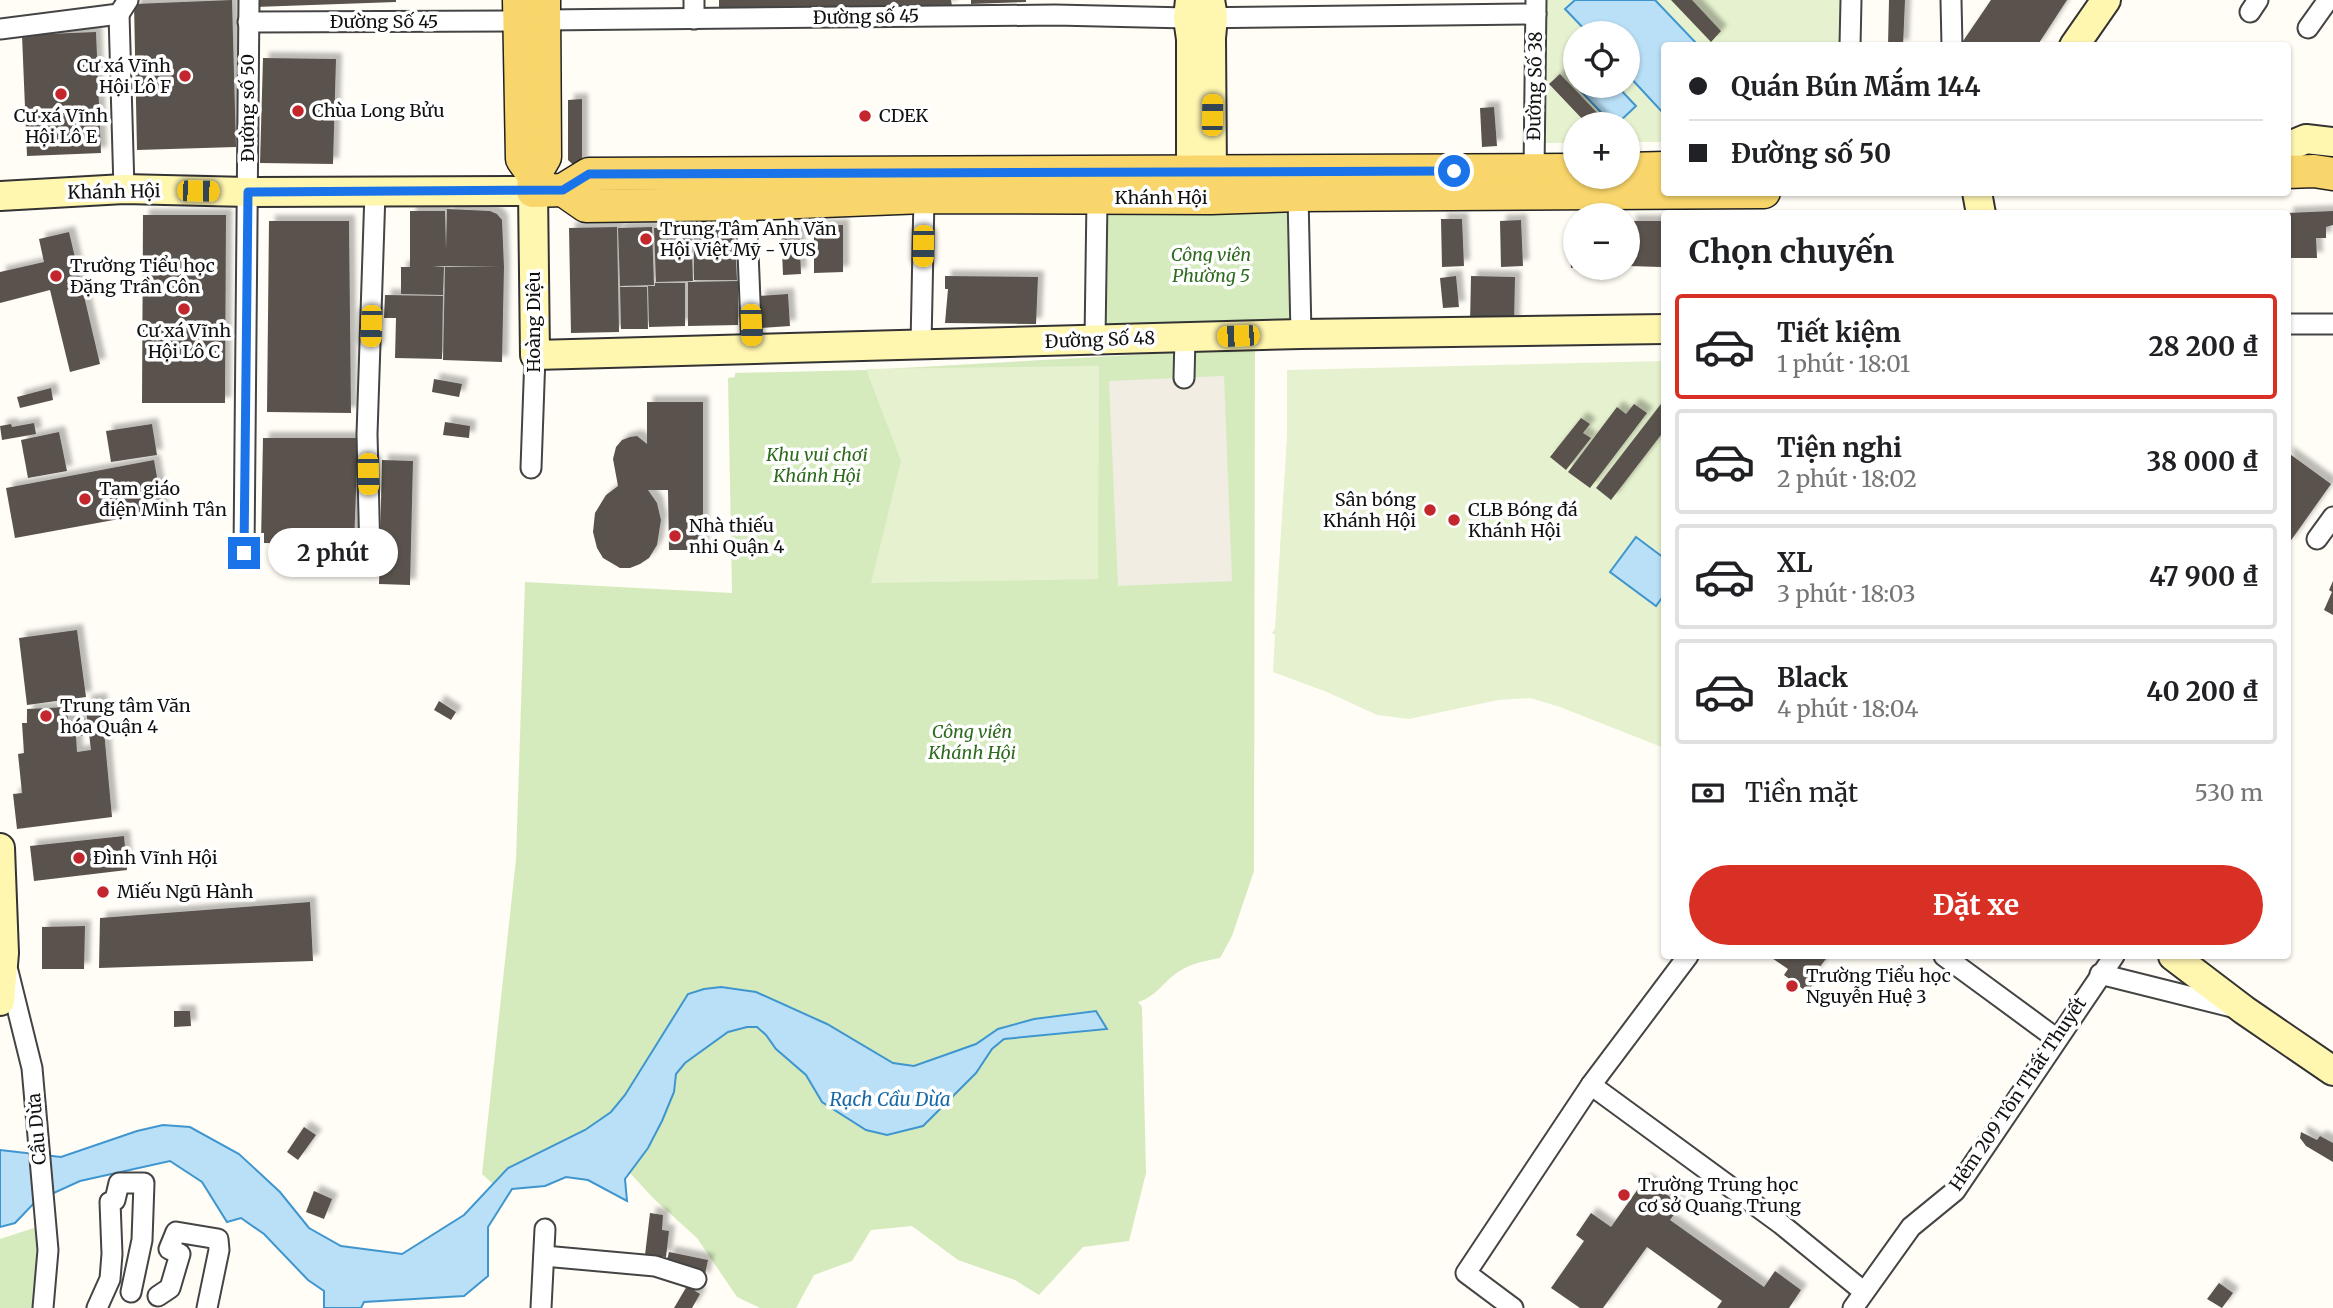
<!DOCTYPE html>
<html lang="vi">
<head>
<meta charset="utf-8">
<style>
  body { margin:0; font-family:Merriweather,serif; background:#f2f2f2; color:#202124; height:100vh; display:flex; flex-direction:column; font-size:26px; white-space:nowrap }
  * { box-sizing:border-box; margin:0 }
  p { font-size:23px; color:#757577 }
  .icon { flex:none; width:38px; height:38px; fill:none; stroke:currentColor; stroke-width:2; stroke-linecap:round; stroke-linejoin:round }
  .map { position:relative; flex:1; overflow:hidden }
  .panel { position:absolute; left:1661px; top:210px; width:630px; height:749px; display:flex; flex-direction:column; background:#fff; border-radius:7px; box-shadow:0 2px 5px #0004 }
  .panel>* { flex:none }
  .top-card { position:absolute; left:1661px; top:42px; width:630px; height:154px; border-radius:7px; box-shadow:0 2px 5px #0004; display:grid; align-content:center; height:154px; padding:0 28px; background:#fff }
  .fabs { position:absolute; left:1563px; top:21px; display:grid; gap:14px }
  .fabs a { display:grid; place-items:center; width:77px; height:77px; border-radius:50%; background:#fff; box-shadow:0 2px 5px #0004; font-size:35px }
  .end { position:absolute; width:32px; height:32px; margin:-16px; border:9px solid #1a73e8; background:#fff; box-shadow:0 0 0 4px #fff }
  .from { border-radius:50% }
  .bubble { position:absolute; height:49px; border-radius:24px; background:#fff; box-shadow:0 2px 5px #0004; font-size:23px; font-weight:700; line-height:49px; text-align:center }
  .car { position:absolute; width:21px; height:42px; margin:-21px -10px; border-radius:9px; box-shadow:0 0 5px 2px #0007; background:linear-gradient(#f5c518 24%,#345 0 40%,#f5c518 0 76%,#345 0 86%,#f5c518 0) }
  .top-card b { display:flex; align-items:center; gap:24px; height:66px; font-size:26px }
  .top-card b+b { border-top:2px solid #e0e0e0 }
  .top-card i { width:18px; height:18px; background:#202124 }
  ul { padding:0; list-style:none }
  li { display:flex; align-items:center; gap:21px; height:105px; margin:0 14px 10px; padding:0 14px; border:4px solid #e0e0e0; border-radius:7px }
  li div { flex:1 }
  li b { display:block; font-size:26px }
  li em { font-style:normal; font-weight:700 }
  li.selected { border-color:#d93025 }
  li>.icon { width:63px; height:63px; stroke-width:1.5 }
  h2 { padding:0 28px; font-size:32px; line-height:84px }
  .pay { display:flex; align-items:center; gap:18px; height:77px; padding:0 28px; font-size:26px }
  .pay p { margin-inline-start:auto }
  .action { display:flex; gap:14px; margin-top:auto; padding:14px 28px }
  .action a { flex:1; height:80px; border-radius:42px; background:#d93025; color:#fff; font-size:28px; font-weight:700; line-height:80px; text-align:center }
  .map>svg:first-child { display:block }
  .green { fill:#d5ebbd }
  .pitch { fill:#e6f2cf; fill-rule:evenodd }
  .plaza { fill:#f1ede2 }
  .water { fill:#b9e0f7; stroke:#3f96cf; stroke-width:2 }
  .building { fill:#5a524d; filter:url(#shadow) }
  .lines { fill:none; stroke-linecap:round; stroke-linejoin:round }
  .street-casing { stroke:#444; stroke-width:23 }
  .secondary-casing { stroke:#333; stroke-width:32 }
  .primary-casing { stroke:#222; stroke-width:35 }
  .street { stroke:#fff; stroke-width:19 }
  .secondary { stroke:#fff6b0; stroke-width:28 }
  .primary { stroke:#f9d66b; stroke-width:32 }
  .route { stroke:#1a73e8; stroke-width:9 }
  .poi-dot { fill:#c4262e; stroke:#fff; stroke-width:2.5 }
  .labels { text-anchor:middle; stroke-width:7; stroke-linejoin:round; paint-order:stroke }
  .street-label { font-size:18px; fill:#111; stroke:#fff }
  .poi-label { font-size:18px; fill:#111; stroke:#fff; text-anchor:start }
  .park-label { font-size:18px; font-style:italic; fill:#2f6b1f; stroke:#fff }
  .water-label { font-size:19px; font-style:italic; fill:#1768a6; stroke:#fff }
</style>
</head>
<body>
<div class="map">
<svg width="2333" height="1308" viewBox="0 0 2333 1308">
  <defs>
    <filter id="shadow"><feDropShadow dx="6" dy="-6" stdDeviation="2" flood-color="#0004"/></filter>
  </defs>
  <rect width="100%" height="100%" fill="#fffdf5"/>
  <g class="green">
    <polygon points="1289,198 1294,329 1103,335 1104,203"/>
    <path d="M 1255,348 L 1254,871 L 1232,936 L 1220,958 C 1205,961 1191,963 1178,972 C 1163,982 1156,997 1138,1002 L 1142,1007 L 1146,1173 L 1129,1241 L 1083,1247 L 1039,1295 L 1015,1280 L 958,1260 L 912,1226 L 871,1230 L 852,1261 L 814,1275 L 796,1308 L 760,1308 L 737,1297 L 697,1238 L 654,1199 L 630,1173 L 648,1148 L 674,1093 L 676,1075 L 685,1063 L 728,1032 L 747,1027 L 756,1027 L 766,1035 L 776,1049 L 806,1075 L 823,1102 L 866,1130 L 923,1126 L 976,1073 L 992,1049 L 1004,1038 L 1107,1029 L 1096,1011 L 998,1029 L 976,1044 L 914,1066 L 893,1063 L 827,1024 L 704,989 L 688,994 L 625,1095 L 611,1112 L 585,1130 L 508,1168 L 493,1184 L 482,1174 L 516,859 L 525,582 L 732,593 L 728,378 L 735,377 L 735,373 L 866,370 Z"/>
    <polygon points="40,1226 40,1308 0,1308 0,1239"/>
  </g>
  <g class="pitch">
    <path d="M 1546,0 L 1845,0 L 1844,45 L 1664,46 L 1664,142 L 1628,142 L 1628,124 L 1575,124 L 1575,143 L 1542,143 ZM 1575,33 L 1628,33 L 1628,86 L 1575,86 Z"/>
    <polygon points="1664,361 1664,748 1560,707 1530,698 1498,700 1409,719 1377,715 1327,692 1273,672 1275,635 1272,633 1275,628 1287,436 1287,370"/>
    <polygon points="1099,366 1098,579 871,583 901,461 866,369"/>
  </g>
  <polygon class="plaza" points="1224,376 1232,581 1118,586 1109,381"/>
  <g class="water">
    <polygon points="1575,0 1655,0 1698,45 1664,46 1664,114 1628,75 1628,33 1588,33 1565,9"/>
    <polygon points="1576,86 1617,86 1636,106 1617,124 1612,124"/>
    <polygon points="1636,537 1664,558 1664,595 1656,606 1610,572"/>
    <polygon points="721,987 756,992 827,1024 893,1063 914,1066 976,1044 998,1029 1034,1019 1096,1011 1107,1029 1004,1039 992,1049 976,1073 923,1126 887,1135 866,1130 822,1102 806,1075 776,1049 766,1035 757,1027 747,1027 728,1032 685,1063 676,1074 674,1092 662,1121 648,1148 625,1179 627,1201 588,1180 566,1177 545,1186 512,1189 488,1227 488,1276 464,1296 364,1302 361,1308 324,1308 324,1291 308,1280 264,1234 241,1218 227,1222 202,1182 170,1161 80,1181 36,1201 15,1223 0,1227 0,1150 61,1157 137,1131 163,1125 190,1127 239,1154 280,1192 309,1228 341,1246 402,1254 464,1215 508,1168 585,1130 611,1112 625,1095 688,994 704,989"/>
  </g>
  <g class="building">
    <polygon points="232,0 236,147 137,150 134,4"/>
    <polygon points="255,0 396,0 396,2 255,7"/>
    <polygon points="719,0 951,0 952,6 719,9"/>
    <polygon points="971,0 1026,0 1026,2 971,4"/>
    <polygon points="1671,0 1692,0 1721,31 1711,42"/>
    <polygon points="1889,0 1905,0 1903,46 1888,46"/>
    <polygon points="1991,0 2067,0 2037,46 1963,46 1961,44"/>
    <polygon points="96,32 101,153 27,156 22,35"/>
    <polygon points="263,58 336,59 333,164 260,163"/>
    <polygon points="1560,74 1608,124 1587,124 1549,84"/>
    <polygon points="582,99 582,171 580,171 568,160 568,100"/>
    <polygon points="1494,107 1497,146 1482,147 1480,108"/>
    <polygon points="447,209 490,211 497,214 502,220 504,267 502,362 443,360 445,267 500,266 432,266 444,267 443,295 401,294 401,267 410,267 410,211 445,211 446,249"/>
    <polygon points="2333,211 2333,225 2326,227 2326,238 2316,238 2317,258 2287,258 2287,213"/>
    <polygon points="143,215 226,215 225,403 142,403"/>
    <polygon points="1441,219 1462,219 1464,266 1442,267"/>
    <polygon points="1521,220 1523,266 1501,267 1500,221"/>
    <polygon points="269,221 349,221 351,413 267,412"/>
    <polygon points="1575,221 1575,267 1571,268 1569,222"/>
    <polygon points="1630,221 1662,221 1661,267 1629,266"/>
    <polygon points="734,224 737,280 694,280 694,226"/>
    <polygon points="799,225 801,274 783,275 781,226"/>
    <polygon points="843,225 843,272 814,273 814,226"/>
    <polygon points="691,226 693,281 656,282 654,228"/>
    <polygon points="617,227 619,332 571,333 569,228"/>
    <polygon points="652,227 654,285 620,286 618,228"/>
    <polygon points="69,232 100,364 70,372 50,290 0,303 0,272 44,262 39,239"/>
    <polygon points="945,276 1038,277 1036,324 945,323 948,289 945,289"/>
    <polygon points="1456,276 1459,307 1443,308 1440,278"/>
    <polygon points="1471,276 1515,277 1514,325 1470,324"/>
    <polygon points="738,281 738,325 688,326 688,282"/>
    <polygon points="655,283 685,283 685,326 649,327 648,286 655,286"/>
    <polygon points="620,287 647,287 648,329 621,329"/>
    <polygon points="788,294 790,326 761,328 759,296"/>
    <polygon points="385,295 443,296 442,359 395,358 396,318 384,318"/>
    <polygon points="434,379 462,384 459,397 432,392"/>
    <polygon points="51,388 53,400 20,408 17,397"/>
    <polygon points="1664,400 1664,431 1611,500 1596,488"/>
    <polygon points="647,402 703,402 703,550 669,550 668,490 648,490 657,503 661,520 657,545 649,558 640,564 630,568 620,568 603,558 597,548 593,532 595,513 606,495 618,486 613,459 616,447 622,440 630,437 637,436 647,444"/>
    <polygon points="1634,404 1647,413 1590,488 1568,472 1617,407 1626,414"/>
    <polygon points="1581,418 1590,424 1583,433 1591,438 1566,470 1550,457"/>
    <polygon points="445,422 470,426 469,438 443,435"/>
    <polygon points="34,423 36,434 2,440 0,426 11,424 12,427"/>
    <polygon points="152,424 157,455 111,462 106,431"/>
    <polygon points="59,432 67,471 28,478 21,440"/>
    <polygon points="263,438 358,438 354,544 261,543"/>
    <polygon points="2287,452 2331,484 2287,546"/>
    <polygon points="154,460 163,511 15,538 6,488"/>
    <polygon points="382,460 413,461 410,585 379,584"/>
    <polygon points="2333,581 2333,615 2324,610 2332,592 2329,590"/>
    <polygon points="77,630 86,697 27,705 19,638"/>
    <polygon points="101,699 112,817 17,829 13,794 22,793 18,754 24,753 22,723 27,723 27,709 67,707 68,721 82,720 83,736 76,736 77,752 91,750 85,701"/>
    <polygon points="439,701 456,712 451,720 434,710"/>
    <polygon points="124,836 127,870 34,881 30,846"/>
    <polygon points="310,902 313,961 99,968 100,918"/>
    <polygon points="85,926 84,969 42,969 42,927"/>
    <polygon points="1769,956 1828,956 1813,976 1817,979 1807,992 1784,975 1788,969"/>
    <polygon points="174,1011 190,1011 191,1026 174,1027"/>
    <polygon points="304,1127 316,1135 298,1160 287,1152"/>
    <polygon points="2301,1132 2317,1140 2320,1136 2333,1143 2333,1162 2306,1146 2300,1138"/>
    <polygon points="1645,1179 1681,1205 1670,1220 1764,1287 1775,1271 1801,1290 1789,1308 1717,1308 1722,1301 1647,1247 1603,1308 1580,1308 1551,1288 1584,1241 1576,1235 1591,1213 1611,1227"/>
    <polygon points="314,1191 332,1199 324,1219 306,1212"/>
    <polygon points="650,1213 663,1215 662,1230 669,1231 666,1257 645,1255"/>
    <polygon points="669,1252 708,1260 704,1279 665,1268"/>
    <polygon points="2219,1283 2233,1293 2222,1308 2207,1299"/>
    <polygon points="687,1286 700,1294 692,1308 674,1308"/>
  </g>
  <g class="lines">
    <defs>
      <g id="street">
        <polyline points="694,0 694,19"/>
        <polyline points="1951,0 1952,46"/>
        <polyline points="2250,12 2258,0"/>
        <polyline points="119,14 124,189"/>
        <polyline points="544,20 1055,15 1188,18 1536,14"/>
        <polyline points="248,22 519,21"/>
        <polyline points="2308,28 2328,0"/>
        <polyline points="0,29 119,14 128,0"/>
        <polyline points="1850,46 1851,0"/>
        <polyline points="1534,171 1536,0"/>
        <polyline points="1298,195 1301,334"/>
        <polyline points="746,204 752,349"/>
        <polyline points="2287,324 2333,324"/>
        <polyline points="1095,340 1097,199"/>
        <polyline points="921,345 924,197"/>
        <polyline points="1184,378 1185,337"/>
        <polyline points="531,468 535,355"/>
        <polyline points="2317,539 2333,517"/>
        <polyline points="244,553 249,0"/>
        <polyline points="370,556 367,434 375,192"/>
        <polyline points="1944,956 2057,1039"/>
        <polyline points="8,971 32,1068 48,1250 43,1308"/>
        <polyline points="2100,974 2232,1007"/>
        <polyline points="1591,1085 1781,1224 1863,1291"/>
        <polyline points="544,1256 655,1266 696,1279"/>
        <polyline points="158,1296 170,1288 180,1254 169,1249 176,1232 218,1239 219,1250 207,1308"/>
        <polyline points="97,1308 110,1279 112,1254 110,1202 115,1200 119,1183 144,1183 142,1240 131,1292"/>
        <polyline points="541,1308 545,1229"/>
        <polyline points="1513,1308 1466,1273 1591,1085 1688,956"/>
        <polyline points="1853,1308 1911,1227 1955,1191 2114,956"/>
      </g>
      <g id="secondary">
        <polyline points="1190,0 1188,18 1191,39 1191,193"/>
        <polyline points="1210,0 1213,17 1211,38 1212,175"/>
        <polyline points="2074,46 2106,0"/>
        <polyline points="2287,147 2306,139 2333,142"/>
        <polyline points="1977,192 1981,214"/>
        <polyline points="0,196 124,189 248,192 533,191 535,355 1301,334 1664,329"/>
        <polyline points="0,848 4,953 0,1001"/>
        <polyline points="2173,956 2244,1010 2333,1071"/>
      </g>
      <g id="primary">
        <polyline points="519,0 522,159 534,176"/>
        <polyline points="544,0 545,157 534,176 533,191 563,190 589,174 1575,170"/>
        <polyline points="1628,169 1664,168"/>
        <polyline points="2287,172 2314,171 2333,174"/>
        <polyline points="563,190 586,206 746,204 924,197 1211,198 1298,195 1764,192"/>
      </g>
    </defs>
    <use href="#street" class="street-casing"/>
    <use href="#secondary" class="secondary-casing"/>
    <use href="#primary" class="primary-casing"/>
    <use href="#street" class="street"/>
    <use href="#secondary" class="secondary"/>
    <use href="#primary" class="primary"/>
  </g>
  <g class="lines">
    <polyline class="route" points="244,553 248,192 563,190 589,174 1454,171"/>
  </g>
  <g class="poi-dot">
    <circle cx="185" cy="76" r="7"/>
    <circle cx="61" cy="94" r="7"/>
    <circle cx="298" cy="111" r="7"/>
    <circle cx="865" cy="116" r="7"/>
    <circle cx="646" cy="239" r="7"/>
    <circle cx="56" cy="276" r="7"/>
    <circle cx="184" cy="309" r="7"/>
    <circle cx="85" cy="499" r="7"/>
    <circle cx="1430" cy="510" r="7"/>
    <circle cx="1454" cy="520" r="7"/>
    <circle cx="675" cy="536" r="7"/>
    <circle cx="46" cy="716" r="7"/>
    <circle cx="79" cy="858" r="7"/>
    <circle cx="103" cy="892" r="7"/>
    <circle cx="1792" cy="986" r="7"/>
    <circle cx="1624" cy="1195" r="7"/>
  </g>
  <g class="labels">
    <g class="street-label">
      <text transform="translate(866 17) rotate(-1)" y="6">Đường số 45</text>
      <text x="384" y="28">Đường Số 45</text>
      <text transform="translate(1535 86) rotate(-89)" y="6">Đường Số 38</text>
      <text transform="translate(248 108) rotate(-90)" y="6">Đường số 50</text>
      <text transform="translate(114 192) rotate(-1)" y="6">Khánh Hội</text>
      <text x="1161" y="204">Khánh Hội</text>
      <text transform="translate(534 322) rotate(-90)" y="6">Hoàng Diệu</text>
      <text transform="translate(1100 340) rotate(-2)" y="6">Đường Số 48</text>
      <text transform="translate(2018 1094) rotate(-56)" y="6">Hẻm 209 Tôn Thất Thuyết</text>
      <text transform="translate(37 1129) rotate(-95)" y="6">Cầu Dừa</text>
    </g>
    <g class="poi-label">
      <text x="171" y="72" text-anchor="end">Cư xá Vĩnh<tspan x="171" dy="21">Hội Lô F</tspan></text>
      <text x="312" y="117">Chùa Long Bửu</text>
      <text x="61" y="122" text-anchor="middle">Cư xá Vĩnh<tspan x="61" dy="21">Hội Lô E</tspan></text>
      <text x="879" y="122">CDEK</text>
      <text x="660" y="235">Trung Tâm Anh Văn<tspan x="660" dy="21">Hội Việt Mỹ - VUS</tspan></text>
      <text x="70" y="272">Trường Tiểu học<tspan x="70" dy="21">Đặng Trần Côn</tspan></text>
      <text x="184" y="337" text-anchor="middle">Cư xá Vĩnh<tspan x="184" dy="21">Hội Lô C</tspan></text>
      <text x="99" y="495">Tam giáo<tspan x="99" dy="21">điện Minh Tân</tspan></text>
      <text x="1416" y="506" text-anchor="end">Sân bóng<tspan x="1416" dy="21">Khánh Hội</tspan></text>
      <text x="1468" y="516">CLB Bóng đá<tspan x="1468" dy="21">Khánh Hội</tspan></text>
      <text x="689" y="532">Nhà thiếu<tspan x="689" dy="21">nhi Quận 4</tspan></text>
      <text x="60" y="712">Trung tâm Văn<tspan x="60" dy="21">hóa Quận 4</tspan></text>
      <text x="93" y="864">Đình Vĩnh Hội</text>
      <text x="117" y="898">Miếu Ngũ Hành</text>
      <text x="1806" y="982">Trường Tiểu học<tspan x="1806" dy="21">Nguyễn Huệ 3</tspan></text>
      <text x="1638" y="1191">Trường Trung học<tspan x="1638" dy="21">cơ sở Quang Trung</tspan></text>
    </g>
    <g class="park-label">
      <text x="1211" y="261">Công viên<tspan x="1211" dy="21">Phường 5</tspan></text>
      <text x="817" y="461">Khu vui chơi<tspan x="817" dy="21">Khánh Hội</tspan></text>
      <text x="972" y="738">Công viên<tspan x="972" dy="21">Khánh Hội</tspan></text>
    </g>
    <g class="water-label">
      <text x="890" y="1106">Rạch Cầu Dừa</text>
    </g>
  </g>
</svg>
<div class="fabs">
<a><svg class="icon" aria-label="locate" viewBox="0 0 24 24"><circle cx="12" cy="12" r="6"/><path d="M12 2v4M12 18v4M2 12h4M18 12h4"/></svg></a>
<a>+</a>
<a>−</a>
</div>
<i class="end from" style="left:1454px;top:171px"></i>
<i class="end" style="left:244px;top:553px"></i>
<div class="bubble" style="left:268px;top:528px;width:130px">2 phút</div>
<i class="car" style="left:1212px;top:115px;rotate:1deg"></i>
<i class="car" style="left:198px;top:191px;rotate:91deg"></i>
<i class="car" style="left:923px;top:246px;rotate:181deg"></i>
<i class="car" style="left:751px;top:325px;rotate:178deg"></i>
<i class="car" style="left:371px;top:326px;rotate:182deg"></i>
<i class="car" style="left:1238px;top:336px;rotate:268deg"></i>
<i class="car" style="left:368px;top:474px;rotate:179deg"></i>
<div class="top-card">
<b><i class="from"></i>Quán Bún Mắm 144</b>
<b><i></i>Đường số 50</b>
</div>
<section class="panel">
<h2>Chọn chuyến</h2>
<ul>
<li class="selected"><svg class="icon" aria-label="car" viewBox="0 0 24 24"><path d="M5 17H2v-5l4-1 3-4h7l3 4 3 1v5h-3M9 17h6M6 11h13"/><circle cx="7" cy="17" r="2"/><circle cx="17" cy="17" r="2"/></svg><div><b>Tiết kiệm</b><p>1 phút · 18:01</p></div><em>28 200 ₫</em></li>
<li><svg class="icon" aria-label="car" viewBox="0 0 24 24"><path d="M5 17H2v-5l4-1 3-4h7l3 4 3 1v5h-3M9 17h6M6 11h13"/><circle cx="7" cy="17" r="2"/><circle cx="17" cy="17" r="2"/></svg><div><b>Tiện nghi</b><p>2 phút · 18:02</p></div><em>38 000 ₫</em></li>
<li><svg class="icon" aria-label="car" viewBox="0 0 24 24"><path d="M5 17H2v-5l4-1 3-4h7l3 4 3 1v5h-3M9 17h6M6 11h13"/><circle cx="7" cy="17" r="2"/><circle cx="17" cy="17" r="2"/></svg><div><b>XL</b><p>3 phút · 18:03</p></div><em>47 900 ₫</em></li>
<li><svg class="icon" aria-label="car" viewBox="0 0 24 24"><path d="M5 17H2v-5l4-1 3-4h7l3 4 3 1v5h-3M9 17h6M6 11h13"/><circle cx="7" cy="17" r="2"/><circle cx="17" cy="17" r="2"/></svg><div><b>Black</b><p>4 phút · 18:04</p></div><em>40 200 ₫</em></li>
</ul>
<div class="pay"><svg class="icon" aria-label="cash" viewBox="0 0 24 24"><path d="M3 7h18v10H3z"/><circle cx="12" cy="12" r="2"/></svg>Tiền mặt<p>530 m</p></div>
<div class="action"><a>Đặt xe</a></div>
</section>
</div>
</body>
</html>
